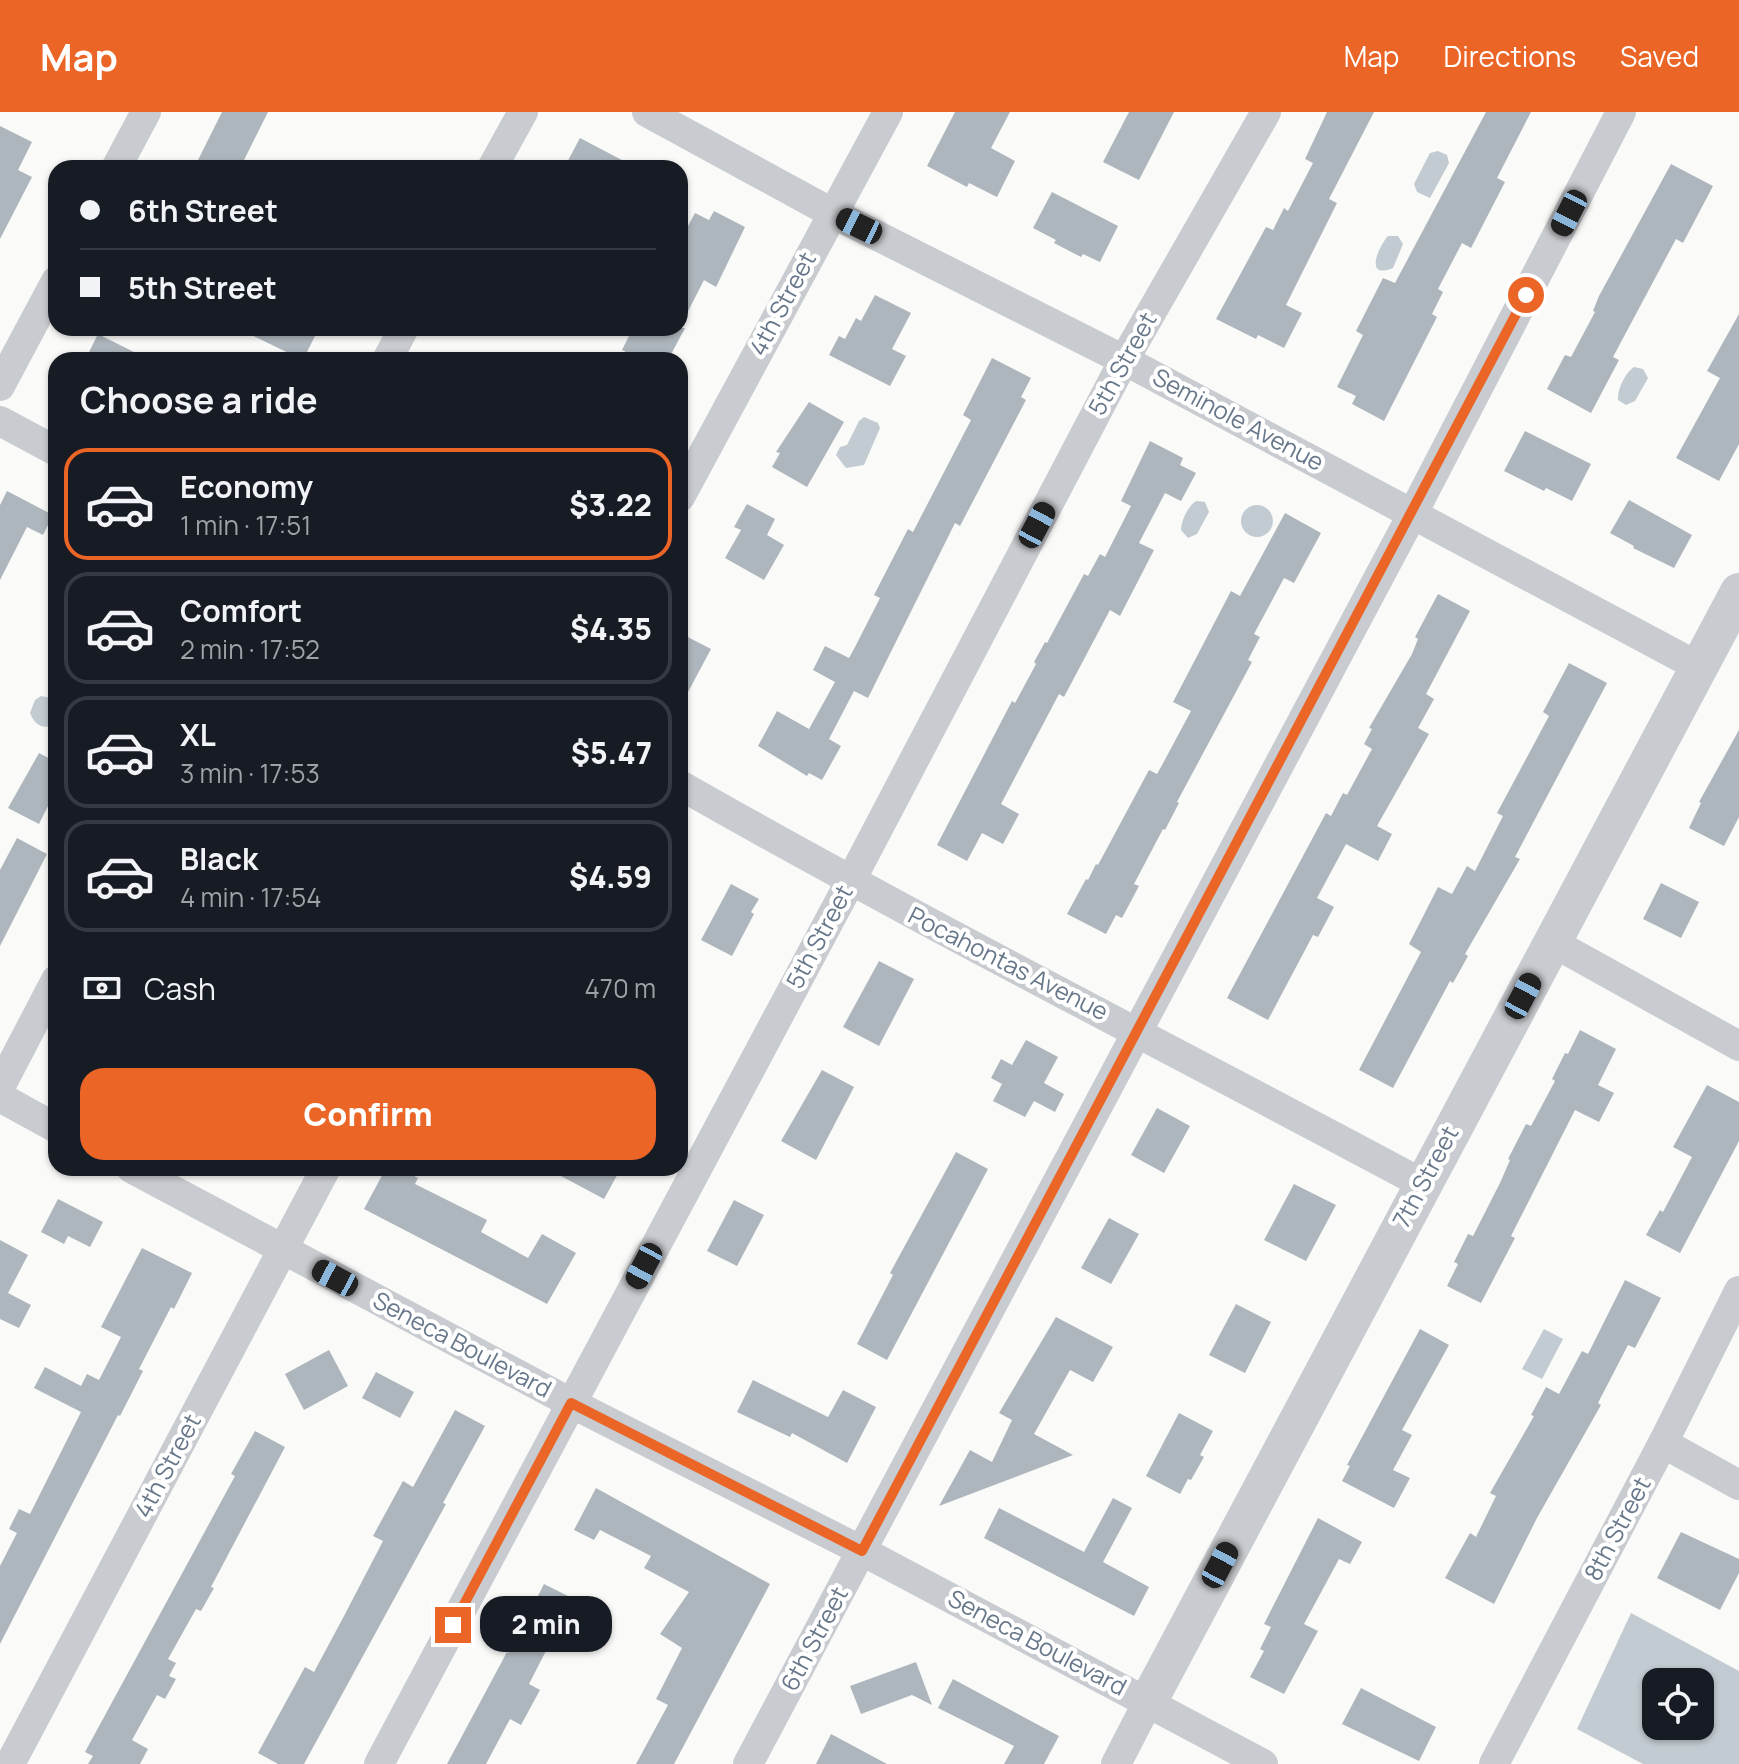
<!DOCTYPE html>
<html lang="en">
<head>
<meta charset="utf-8">
<style>
  body { margin:0; font-family:Manrope,sans-serif; background:#20242c; color:#f1f3f6; height:100vh; display:flex; flex-direction:column; font-size:30px; white-space:nowrap }
  * { box-sizing:border-box; margin:0 }
  p { font-size:26px; color:#9ea1a6 }
  .icon { flex:none; width:44px; height:44px; fill:none; stroke:currentColor; stroke-width:2; stroke-linecap:round; stroke-linejoin:round }
  .map { position:relative; flex:1; overflow:hidden }
  .drawer { position:absolute; left:48px; top:240px; width:640px; height:824px; display:flex; flex-direction:column; background:#171b24; border-radius:24px; box-shadow:0 2px 6px #0004 }
  .drawer>* { flex:none }
  .guide { position:absolute; left:48px; top:48px; width:640px; height:176px; border-radius:24px; box-shadow:0 2px 6px #0004; display:grid; align-content:center; height:176px; padding:0 32px; background:#171b24 }
  .tools { position:absolute; left:1642px; top:1556px; display:grid; gap:16px }
  .tools a { display:grid; place-items:center; width:72px; height:72px; border-radius:16px; background:#171b24; box-shadow:0 2px 6px #0004; font-size:40px }
  .end { position:absolute; width:36px; height:36px; margin:-18px; border:10px solid #eb6527; background:#fff; box-shadow:0 0 0 4px #fff }
  .from { border-radius:50% }
  .bubble { position:absolute; height:56px; border-radius:24px; background:#171b24; box-shadow:0 2px 6px #0004; font-size:26px; font-weight:800; line-height:56px; text-align:center }
  .car { position:absolute; width:24px; height:48px; margin:-24px -12px; border-radius:10px; box-shadow:0 0 6px 2px #0007; background:linear-gradient(#222 24%,#8ab4d8 0 40%,#222 0 76%,#8ab4d8 0 86%,#222 0) }
  .guide b { display:flex; align-items:center; gap:28px; height:76px; font-size:30px }
  .guide b+b { border-top:2px solid #363941 }
  .guide i { width:20px; height:20px; background:#f1f3f6 }
  ul { padding:0; list-style:none }
  li { display:flex; align-items:center; gap:24px; height:112px; margin:0 16px 12px; padding:0 16px; border:4px solid #363941; border-radius:24px }
  li div { flex:1 }
  li b { display:block; font-size:30px }
  li em { font-style:normal; font-weight:800 }
  li.active { border-color:#eb6527 }
  li>.icon { width:72px; height:72px; stroke-width:1.5 }
  h2 { padding:0 32px; font-size:36px; line-height:96px }
  .pay { display:flex; align-items:center; gap:20px; height:88px; padding:0 32px; font-size:30px }
  .pay p { margin-inline-start:auto }
  .button { display:flex; gap:16px; margin-top:auto; padding:16px 32px }
  .button a { flex:1; height:92px; border-radius:24px; background:#eb6527; color:#fff; font-size:32px; font-weight:800; line-height:92px; text-align:center }
  header { display:flex; align-items:center; gap:48px; box-sizing:border-box; height:112px; padding:0 40px; background:#eb6527; color:#fff }
  header strong { font-size:38px }
  nav { display:flex; gap:44px; margin-inline-start:auto; font-size:28px }
  .map>svg:first-child { display:block }
  .water { fill:#c2cbd1; fill-rule:evenodd }
  .building { fill:#aeb6bd }
  .lines { fill:none; stroke-linecap:round; stroke-linejoin:round }
  .minor { stroke:#c8cbcf; stroke-width:30 }
  .tertiary { stroke:#c8cbcf; stroke-width:38 }
  .route { stroke:#eb6527; stroke-width:10 }
  .labels { text-anchor:middle; stroke-width:8; stroke-linejoin:round; paint-order:stroke }
  .street-label { font-size:24px; fill:#68788a; stroke:#fff }
</style>
</head>
<body>
<header>
<strong>Map</strong>
<nav><a>Map</a><a>Directions</a><a>Saved</a></nav>
</header>
<div class="map">
<svg width="1739" height="1652" viewBox="0 0 1739 1652">
  <rect width="100%" height="100%" fill="#fafaf8"/>
  <g class="water">
    <polygon points="1438,39 1447,43 1449,51 1430,86 1417,80 1414,72 1430,41"/>
    <path d="M 1388,124 L 1398,124 L 1403,132 L 1393,156 C 1364,168 1378,135 1388,124 Z"/>
    <path d="M 1634,255 L 1643,257 L 1648,266 L 1635,289 L 1626,293 L 1618,288 C 1617,278 1625,261 1634,255 Z"/>
    <polygon points="864,305 878,311 880,316 864,353 846,356 836,343 840,335 847,333 859,309"/>
    <path d="M 1196,389 L 1205,390 L 1209,400 L 1197,422 L 1188,426 L 1181,418 C 1181,409 1188,394 1196,389 Z"/>
    <circle cx="1257" cy="409" r="16"/>
    <path d="M 41,584 L 56,587 L 56,611 C 45,619 35,614 30,601 L 35,588 Z"/>
    <polygon points="1544,1217 1563,1227 1542,1267 1522,1257"/>
    <path d="M 1631,1501 L 1739,1559 L 1739,1652 L 1643,1652 L 1577,1617 ZM 1656,1570 L 1700,1570 L 1700,1614 L 1656,1614 Z"/>
  </g>
  <g class="building">
    <polygon points="222,0 268,0 240,56 194,56"/>
    <polygon points="955,0 1010,0 991,36 1015,49 997,85 969,71 967,75 927,54"/>
    <polygon points="1129,0 1174,0 1139,68 1103,50"/>
    <polygon points="1327,0 1374,0 1329,87 1337,91 1286,193 1302,201 1284,236 1258,223 1256,227 1216,207 1266,115 1273,118 1284,96 1288,99 1313,51 1305,47"/>
    <polygon points="1486,0 1531,0 1497,66 1505,70 1471,136 1462,131 1438,177 1443,180 1432,202 1437,205 1384,309 1352,292 1356,284 1337,275 1363,223 1356,219 1383,166 1395,171"/>
    <polygon points="0,14 32,30 18,58 32,65 0,127"/>
    <polygon points="580,26 637,56 564,56"/>
    <polygon points="1671,52 1713,74 1683,131 1676,127 1613,245 1619,248 1591,301 1547,277 1565,243 1571,245 1595,200 1593,199 1599,184"/>
    <polygon points="1052,80 1118,114 1100,150 1083,142 1081,145 1054,131 1056,128 1033,116"/>
    <polygon points="714,99 745,115 716,175 704,168 680,215 680,129 695,101 709,108"/>
    <polygon points="875,183 911,201 892,237 906,244 890,274 829,243 839,224 845,227 856,206 861,209"/>
    <polygon points="1739,202 1739,332 1719,369 1676,346 1720,266 1707,259"/>
    <polygon points="237,216 319,216 303,248"/>
    <polygon points="633,216 685,216 668,248 641,248 622,238"/>
    <polygon points="98,222 150,248 101,248 88,242"/>
    <polygon points="992,246 1031,266 1021,285 1026,288 960,414 955,411 868,586 854,579 829,627 841,634 822,668 809,661 807,664 758,634 777,599 809,617 835,570 813,558 825,534 849,546 855,535 880,486 874,483 908,417 913,420 971,308 963,303"/>
    <polygon points="809,290 844,310 807,375 772,355 780,341 776,340"/>
    <polygon points="1525,319 1591,352 1572,389 1546,376 1544,379 1504,359"/>
    <polygon points="1150,329 1183,346 1180,353 1196,361 1181,389 1165,381 1139,431 1154,438 1120,504 1110,498 1064,585 1059,582 1001,692 1019,702 1003,732 982,721 967,749 937,733 1012,589 1015,591 1036,552 1034,550 1045,530 1047,531 1084,462 1088,464 1100,442 1105,445 1131,394 1121,389"/>
    <polygon points="7,379 53,403 43,423 27,415 0,468 0,393"/>
    <polygon points="1629,388 1692,423 1674,456 1633,436 1634,434 1610,421"/>
    <polygon points="747,392 775,407 767,423 784,433 764,468 725,446 741,418 734,415"/>
    <polygon points="1285,401 1321,421 1294,471 1284,466 1254,522 1260,525 1248,548 1252,550 1177,690 1179,691 1165,718 1163,717 1134,772 1139,774 1122,806 1116,803 1106,822 1067,802 1086,767 1088,768 1096,752 1098,753 1149,658 1157,662 1161,655 1191,599 1173,590 1231,479 1240,484"/>
    <polygon points="1438,482 1470,499 1426,582 1434,587 1418,616 1429,622 1377,714 1392,722 1378,749 1346,732 1317,786 1334,795 1318,825 1313,823 1268,908 1227,886 1326,701 1331,704 1343,681 1347,683 1372,637 1364,632 1372,617 1369,616 1412,542 1418,527 1415,525"/>
    <polygon points="680,521 711,537 680,595"/>
    <polygon points="1569,551 1607,571 1515,745 1520,747 1465,842 1468,844 1453,871 1450,869 1393,976 1359,958 1421,840 1409,832 1438,775 1452,782 1467,754 1475,759 1503,704 1497,701 1549,604 1543,600"/>
    <polygon points="1739,618 1739,705 1724,734 1689,716 1701,691 1699,690"/>
    <polygon points="39,641 56,650 56,678 39,712 8,696"/>
    <polygon points="17,726 47,742 0,834 0,758"/>
    <polygon points="1661,771 1699,790 1681,826 1643,807"/>
    <polygon points="731,772 759,787 751,800 754,802 732,844 701,828"/>
    <polygon points="879,849 914,867 879,934 843,915"/>
    <polygon points="1580,918 1616,937 1598,973 1614,981 1599,1010 1575,998 1511,1124 1515,1126 1481,1191 1447,1174 1458,1152 1454,1150 1468,1122 1473,1124 1500,1071 1510,1048 1508,1047 1526,1012 1531,1014 1555,969 1552,967 1565,941 1568,942"/>
    <polygon points="1026,928 1058,945 1044,971 1064,982 1055,1000 1034,989 1025,1005 993,989 1002,972 991,966 1001,947 1012,953"/>
    <polygon points="822,958 854,975 816,1048 781,1029"/>
    <polygon points="1707,973 1739,990 1739,1029 1680,1141 1646,1123 1660,1098 1663,1100 1692,1045 1673,1035"/>
    <polygon points="1157,996 1190,1014 1164,1061 1131,1043"/>
    <polygon points="956,1040 988,1057 887,1248 857,1232 893,1163 890,1161"/>
    <polygon points="386,1056 399,1056 418,1066 415,1072 487,1108 481,1120 528,1146 542,1122 576,1141 547,1192 364,1097"/>
    <polygon points="546,1056 621,1056 604,1087"/>
    <polygon points="1294,1072 1336,1093 1306,1149 1264,1128"/>
    <polygon points="58,1087 103,1110 90,1135 68,1124 64,1132 41,1120"/>
    <polygon points="734,1088 764,1103 737,1154 707,1139"/>
    <polygon points="1109,1106 1139,1122 1111,1172 1081,1156"/>
    <polygon points="0,1128 28,1143 8,1181 31,1193 19,1216 0,1207"/>
    <polygon points="142,1136 192,1161 174,1197 171,1195 139,1257 143,1259 120,1304 118,1303 0,1532 0,1454 17,1421 9,1417 19,1397 30,1402 81,1300 34,1276 45,1255 81,1274 87,1262 99,1268 121,1225 101,1215"/>
    <polygon points="1625,1168 1661,1186 1635,1236 1628,1233 1598,1291 1601,1293 1537,1406 1494,1492 1445,1466 1470,1421 1476,1425 1496,1384 1490,1381 1534,1304 1531,1303 1546,1275 1559,1282 1582,1239 1588,1242"/>
    <polygon points="1236,1192 1271,1210 1245,1261 1209,1243"/>
    <polygon points="1056,1205 1113,1235 1093,1270 1070,1258 1034,1322 1073,1343 939,1394 970,1338 992,1350 1012,1308 999,1301"/>
    <polygon points="1420,1217 1449,1233 1402,1318 1412,1323 1393,1358 1410,1366 1394,1396 1342,1369 1350,1354 1347,1353"/>
    <polygon points="329,1238 348,1274 304,1298 285,1262"/>
    <polygon points="376,1260 414,1280 400,1306 362,1286"/>
    <polygon points="753,1268 828,1305 843,1278 876,1295 847,1351 792,1321 790,1325 737,1300"/>
    <polygon points="455,1298 485,1314 443,1391 446,1392 304,1652 278,1652 258,1641 305,1555 314,1560 344,1504 383,1429 373,1424 403,1369 413,1375"/>
    <polygon points="1179,1301 1213,1319 1200,1343 1204,1345 1191,1368 1188,1367 1180,1382 1146,1364"/>
    <polygon points="255,1319 285,1335 211,1475 214,1476 201,1499 196,1497 168,1547 176,1551 169,1564 176,1567 165,1587 157,1583 132,1628 148,1637 140,1652 88,1652 93,1644 85,1640 235,1364 231,1362"/>
    <polygon points="596,1376 770,1472 674,1652 636,1652 668,1593 656,1587 682,1536 660,1522 689,1480 644,1456 651,1444 600,1418 594,1428 574,1418"/>
    <polygon points="1113,1386 1132,1396 1103,1450 1149,1475 1134,1504 984,1426 999,1396 1084,1440"/>
    <polygon points="1318,1406 1362,1430 1350,1452 1339,1447 1304,1512 1318,1519 1284,1582 1250,1565 1264,1539 1260,1537 1271,1515 1264,1512"/>
    <polygon points="1681,1420 1739,1447 1739,1461 1720,1498 1657,1466"/>
    <polygon points="544,1472 582,1491 560,1536 550,1531 529,1572 540,1578 521,1613 510,1607 486,1652 447,1652 507,1540 509,1541"/>
    <polygon points="916,1550 932,1593 912,1583 861,1602 850,1574"/>
    <polygon points="953,1567 1059,1624 1044,1652 1004,1652 1014,1634 938,1596"/>
    <polygon points="1361,1576 1436,1615 1419,1649 1342,1612"/>
    <polygon points="831,1622 887,1652 816,1652"/>
  </g>
  <g class="lines">
    <g class="minor">
      <polyline points="647,0 832,101 1124,248 1699,555"/>
      <polyline points="116,56 146,0"/>
      <polyline points="492,56 523,0"/>
      <polyline points="387,248 404,216"/>
      <polyline points="0,274 56,169"/>
      <polyline points="0,309 56,339"/>
      <polyline points="680,385 888,0"/>
      <path d="M 680,673 C 924,812 1175,939 1423,1072"/>
      <polyline points="1552,830 1739,934"/>
      <polyline points="0,975 56,868"/>
      <polyline points="0,985 56,1016"/>
      <polyline points="131,1056 571,1291 862,1439 1263,1652"/>
      <polyline points="1663,1331 1739,1373"/>
      <polyline points="10,1652 326,1056"/>
      <polyline points="379,1652 850,770 1124,248 1266,0"/>
      <polyline points="748,1652 1413,401 1621,0"/>
      <polyline points="1116,1652 1148,1590"/>
      <polyline points="1494,1652 1663,1331 1739,1179"/>
    </g>
    <polyline class="tertiary" points="1148,1590 1739,480"/>
  </g>
  <g class="lines">
    <polyline class="route" points="453,1513 571,1291 862,1439 1526,183"/>
  </g>
  <g class="labels">
    <g class="street-label">
      <text transform="translate(783 192) rotate(-62)" y="8">4th Street</text>
      <text transform="translate(1123 252) rotate(-61)" y="8">5th Street</text>
      <text transform="translate(1238 308) rotate(28)" y="8">Seminole Avenue</text>
      <text transform="translate(820 825) rotate(-62)" y="8">5th Street</text>
      <text transform="translate(1008 852) rotate(27)" y="8">Pocahontas Avenue</text>
      <text transform="translate(1426 1065) rotate(-62)" y="8">7th Street</text>
      <text transform="translate(462 1233) rotate(28)" y="8">Seneca Boulevard</text>
      <text transform="translate(168 1354) rotate(-62)" y="8">4th Street</text>
      <text transform="translate(1618 1417) rotate(-62)" y="8">8th Street</text>
      <text transform="translate(815 1527) rotate(-62)" y="8">6th Street</text>
      <text transform="translate(1037 1531) rotate(28)" y="8">Seneca Boulevard</text>
    </g>
  </g>
</svg>
<div class="tools">
<a><svg class="icon" aria-label="locate" viewBox="0 0 24 24"><circle cx="12" cy="12" r="6"/><path d="M12 2v4M12 18v4M2 12h4M18 12h4"/></svg></a>
</div>
<i class="end from" style="left:1526px;top:183px"></i>
<i class="end" style="left:453px;top:1513px"></i>
<div class="bubble" style="left:480px;top:1484px;width:132px">2 min</div>
<i class="car" style="left:1569px;top:101px;rotate:207deg"></i>
<i class="car" style="left:859px;top:114px;rotate:296deg"></i>
<i class="car" style="left:1037px;top:413px;rotate:28deg"></i>
<i class="car" style="left:1523px;top:884px;rotate:28deg"></i>
<i class="car" style="left:644px;top:1154px;rotate:208deg"></i>
<i class="car" style="left:335px;top:1166px;rotate:298deg"></i>
<i class="car" style="left:1220px;top:1453px;rotate:28deg"></i>
<div class="guide">
<b><i class="from"></i>6th Street</b>
<b><i></i>5th Street</b>
</div>
<section class="drawer">
<h2>Choose a ride</h2>
<ul>
<li class="active"><svg class="icon" aria-label="car" viewBox="0 0 24 24"><path d="M5 17H2v-5l4-1 3-4h7l3 4 3 1v5h-3M9 17h6M6 11h13"/><circle cx="7" cy="17" r="2"/><circle cx="17" cy="17" r="2"/></svg><div><b>Economy</b><p>1 min · 17:51</p></div><em>$3.22</em></li>
<li><svg class="icon" aria-label="car" viewBox="0 0 24 24"><path d="M5 17H2v-5l4-1 3-4h7l3 4 3 1v5h-3M9 17h6M6 11h13"/><circle cx="7" cy="17" r="2"/><circle cx="17" cy="17" r="2"/></svg><div><b>Comfort</b><p>2 min · 17:52</p></div><em>$4.35</em></li>
<li><svg class="icon" aria-label="car" viewBox="0 0 24 24"><path d="M5 17H2v-5l4-1 3-4h7l3 4 3 1v5h-3M9 17h6M6 11h13"/><circle cx="7" cy="17" r="2"/><circle cx="17" cy="17" r="2"/></svg><div><b>XL</b><p>3 min · 17:53</p></div><em>$5.47</em></li>
<li><svg class="icon" aria-label="car" viewBox="0 0 24 24"><path d="M5 17H2v-5l4-1 3-4h7l3 4 3 1v5h-3M9 17h6M6 11h13"/><circle cx="7" cy="17" r="2"/><circle cx="17" cy="17" r="2"/></svg><div><b>Black</b><p>4 min · 17:54</p></div><em>$4.59</em></li>
</ul>
<div class="pay"><svg class="icon" aria-label="cash" viewBox="0 0 24 24"><path d="M3 7h18v10H3z"/><circle cx="12" cy="12" r="2"/></svg>Cash<p>470 m</p></div>
<div class="button"><a>Confirm</a></div>
</section>
</div>
</body>
</html>
